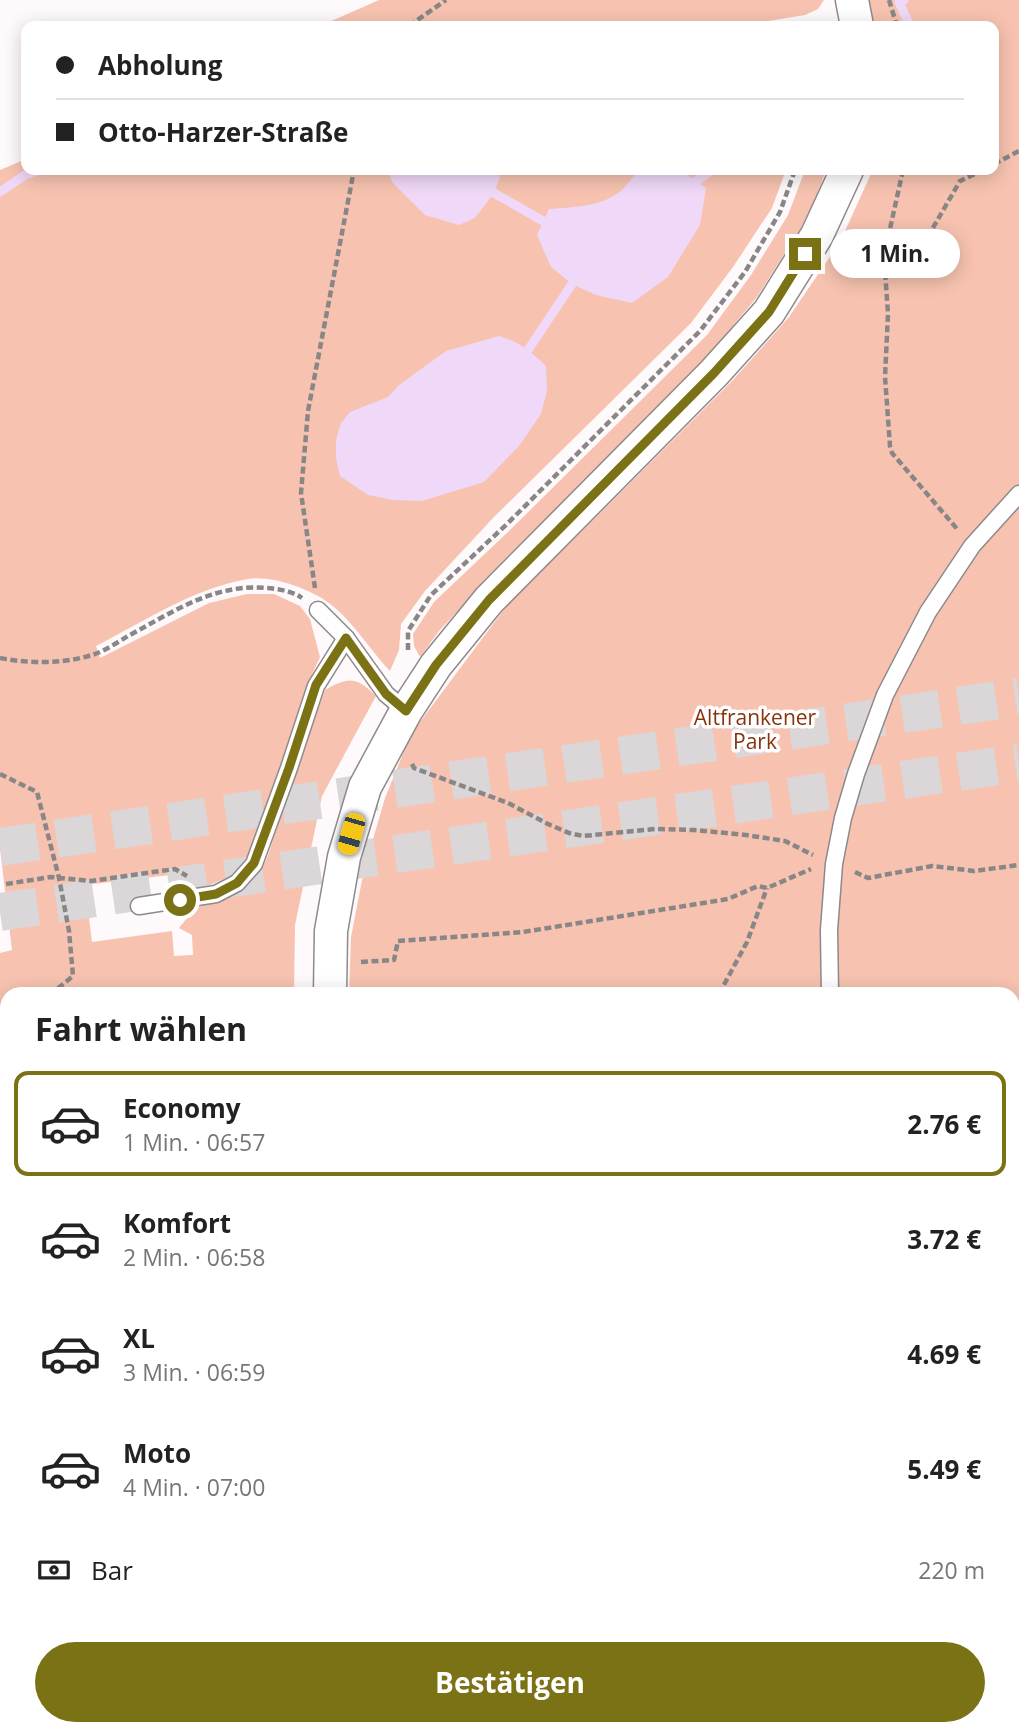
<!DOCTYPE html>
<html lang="de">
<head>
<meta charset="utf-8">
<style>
  body { margin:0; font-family:"Open Sans",sans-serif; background:#f6f6f6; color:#222; height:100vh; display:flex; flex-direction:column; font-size:26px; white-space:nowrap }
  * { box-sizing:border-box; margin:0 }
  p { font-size:23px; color:#767676 }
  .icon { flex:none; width:38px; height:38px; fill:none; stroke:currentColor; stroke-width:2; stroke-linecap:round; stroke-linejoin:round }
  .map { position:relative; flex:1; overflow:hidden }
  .panel { position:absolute; left:0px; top:987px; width:1020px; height:749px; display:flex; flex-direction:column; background:#fff; border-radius:21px 21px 0 0; box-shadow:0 4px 18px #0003 }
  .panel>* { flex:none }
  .guide { position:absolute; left:21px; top:21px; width:978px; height:154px; border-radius:14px; box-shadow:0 4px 18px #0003; display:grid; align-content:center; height:154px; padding:0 35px; background:#fff }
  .end { position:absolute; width:32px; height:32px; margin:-16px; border:9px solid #7a7214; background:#fff; box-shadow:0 0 0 4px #fff }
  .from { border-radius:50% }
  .bubble { position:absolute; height:49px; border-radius:24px; background:#fff; box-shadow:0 4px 18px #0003; font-size:23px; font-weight:700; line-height:49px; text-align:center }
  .car { position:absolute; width:21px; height:42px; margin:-21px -10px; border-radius:9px; box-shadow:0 0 5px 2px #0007; background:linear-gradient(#f5c518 24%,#345 0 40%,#f5c518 0 76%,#345 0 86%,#f5c518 0) }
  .guide b { display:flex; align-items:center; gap:24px; height:66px; font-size:26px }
  .guide b+b { border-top:2px solid #e0e0e0 }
  .guide i { width:18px; height:18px; background:#222 }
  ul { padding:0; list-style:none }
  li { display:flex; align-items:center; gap:21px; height:105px; margin:0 14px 10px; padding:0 21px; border:4px solid transparent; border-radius:14px }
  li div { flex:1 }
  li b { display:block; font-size:26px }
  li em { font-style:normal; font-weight:700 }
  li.selected { border-color:#7a7214 }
  li>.icon { width:63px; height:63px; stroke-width:1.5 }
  h2 { padding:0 35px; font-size:32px; line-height:84px }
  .pay { display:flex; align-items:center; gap:18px; height:77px; padding:0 35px; font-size:26px }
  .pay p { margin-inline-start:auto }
  .cta { display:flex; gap:14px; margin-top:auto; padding:14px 35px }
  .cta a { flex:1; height:80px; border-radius:42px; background:#7a7214; color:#fff; font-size:28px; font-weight:700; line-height:80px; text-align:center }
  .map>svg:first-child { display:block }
  .green { fill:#f7c3b0 }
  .water { fill:#f0d8f8 }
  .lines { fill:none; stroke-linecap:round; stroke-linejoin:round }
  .stream { stroke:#f0d8f8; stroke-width:9 }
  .motorway-tunnel { stroke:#dbd6d7; stroke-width:38; stroke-dasharray:38 19; stroke-linecap:butt }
  .service-casing { stroke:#8e898b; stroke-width:19 }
  .minor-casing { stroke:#8e898b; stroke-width:35 }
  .path { stroke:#898687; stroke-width:4.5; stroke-dasharray:7 3.5; stroke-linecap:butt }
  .service { stroke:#fff; stroke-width:16 }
  .minor { stroke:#fff; stroke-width:32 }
  .route { stroke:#7a7214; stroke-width:9 }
  .labels { text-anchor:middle; stroke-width:7; stroke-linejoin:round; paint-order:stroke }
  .park-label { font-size:21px; fill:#87330c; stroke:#fff }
</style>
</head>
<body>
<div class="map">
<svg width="1019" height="1736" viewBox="0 0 1019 1736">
  <rect width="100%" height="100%" fill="#fef9fa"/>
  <g class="green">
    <polygon points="379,0 824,0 818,9 805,15 768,21 769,26 320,26"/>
    <polygon points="869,0 1019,0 1019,1146 1013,1148 1013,994 349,994 351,937 364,870 385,798 411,734 505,608 733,380 789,317 840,242 870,176 871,170 994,170 994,26 874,26"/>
    <path d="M 26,159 L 26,170 L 786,170 L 772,208 L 733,267 L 691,323 L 494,517 L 425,591 L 401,624 L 399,650 L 390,671 C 370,650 353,621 329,603 C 310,589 272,575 248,579 C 194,588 145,621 96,646 L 100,658 L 209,603 L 247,594 L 274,594 L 300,606 L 310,619 L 320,657 L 310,679 L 281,769 L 247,857 L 226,878 L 210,885 L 198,887 L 170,875 L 85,885 L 92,942 L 172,931 L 174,956 L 193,955 L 192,935 L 179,928 C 185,921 190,913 197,908 C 217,896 236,899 254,880 C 270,862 272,838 280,816 C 295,774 310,732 325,690 C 348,677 356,676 376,696 L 322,796 L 295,925 L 294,994 L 7,994 L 7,1274 L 0,1277 L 0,953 L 12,950 L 0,848 L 0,170 Z"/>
    <polygon points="805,170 826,170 815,200 802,226 757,297 710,353 622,444 474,593 439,631 420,657 414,646 413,634 434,602 511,529 707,335 751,275 788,215"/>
    <polygon points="614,1729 889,1729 892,1736 617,1736"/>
  </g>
  <g class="water">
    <polygon points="388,170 495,170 500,177 494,193 475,218 459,225 425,215 392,182"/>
    <path d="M 638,170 L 681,170 L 706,188 L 700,225 L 668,277 L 632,303 L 596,295 L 572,284 L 551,267 L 537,235 L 549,209 C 574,207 605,207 624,188 C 629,182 634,176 638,170 Z"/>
    <path d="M 499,336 C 518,341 532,352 546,366 L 547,391 L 541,414 L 519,446 L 484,482 L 422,501 L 393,500 L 368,495 L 340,476 L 336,458 L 336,440 L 341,423 L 350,412 L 388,397 L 399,385 L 446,351 Z"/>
  </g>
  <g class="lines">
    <g class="stream">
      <polyline points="904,0 899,2 910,26"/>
      <polyline points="696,181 712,170"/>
      <polyline points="485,190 494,193 543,221"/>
      <polyline points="0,192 25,175 41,170"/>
      <polyline points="528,350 572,284"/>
    </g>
    <g class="motorway-tunnel">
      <polyline points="0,847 1019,697"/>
      <polyline points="0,912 1019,763"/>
    </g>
    <defs>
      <g id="service">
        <polyline points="318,610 346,638 386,694 406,711"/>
        <polyline points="139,906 216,894 237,883 254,864 289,768 316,686 346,638"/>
        <polyline points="830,994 829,930 834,864 843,818 856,774 885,695 928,612 972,546 1019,494"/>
        <polyline points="1013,1171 1019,1169"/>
        <polyline points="1013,1484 1019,1482"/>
        <polyline points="1013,1533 1019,1548"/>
        <polyline points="1013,1605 1019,1598"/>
        <polyline points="1013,1664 1019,1670"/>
      </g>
      <g id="minor">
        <polyline points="852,0 857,26"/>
        <polyline points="330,994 331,931 344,857 365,787 406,711 436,665 489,600 714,373 769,312 817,235 847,170"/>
        <polyline points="0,1460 7,1458"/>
        <polyline points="152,1729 153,1736"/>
        <polyline points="570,1729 572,1736"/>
        <polyline points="346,1736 369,1729"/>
      </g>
    </defs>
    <use href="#service" class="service-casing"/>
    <use href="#minor" class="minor-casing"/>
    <g class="path">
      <polyline points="889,0 897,26"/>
      <polyline points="409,26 446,0"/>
      <polyline points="814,26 826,24"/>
      <polyline points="994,164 1019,151"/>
      <polyline points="903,170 884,256 888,314 885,377 890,446 892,453 958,530"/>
      <polyline points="884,256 919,252 960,181 983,170"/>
      <polyline points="315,588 301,493 308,411 354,170"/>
      <polyline points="408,650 408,631 431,595 507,524 700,331 745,272 780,212 795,170"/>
      <path d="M 0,658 C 31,664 65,664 95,654 C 106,650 118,642 128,636 C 173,612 214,583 267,588 C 279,589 292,591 302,598"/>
      <polyline points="412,764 414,768 508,803 548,824 569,833 583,836 655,829 694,830 746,835 785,841 813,855"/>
      <polyline points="0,774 37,792 59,878 69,931 73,976 51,994"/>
      <polyline points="855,872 868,878 932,866 974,871 1019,865"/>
      <polyline points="6,884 51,877 91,881 175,869 187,876"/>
      <polyline points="361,962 394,960 398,941 523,932 728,899 758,886 767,888 811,869"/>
      <polyline points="719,994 747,942 767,888"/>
      <polyline points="0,1031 7,1026"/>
      <polyline points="0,1219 7,1218"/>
      <polyline points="1013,1425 1019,1423"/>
      <polyline points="607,1729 610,1736"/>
      <polyline points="730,1729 733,1736"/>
      <polyline points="239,1736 248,1729"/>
    </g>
    <use href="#service" class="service"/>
    <use href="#minor" class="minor"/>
  </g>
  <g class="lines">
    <polyline class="route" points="180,900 216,894 237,883 254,863 289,768 316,685 346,638 386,694 406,711 436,665 489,600 714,373 769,312 805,254"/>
  </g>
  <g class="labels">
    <g class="park-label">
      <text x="755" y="725">Altfrankener<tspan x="755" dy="24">Park</tspan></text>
    </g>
  </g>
</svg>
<i class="end from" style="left:180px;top:900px"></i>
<i class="end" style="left:805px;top:254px"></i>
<div class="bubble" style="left:830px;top:229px;width:130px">1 Min.</div>
<i class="car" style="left:351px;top:834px;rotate:196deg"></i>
<div class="guide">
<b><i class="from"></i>Abholung</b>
<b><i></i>Otto-Harzer-Straße</b>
</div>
<section class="panel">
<h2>Fahrt wählen</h2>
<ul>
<li class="selected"><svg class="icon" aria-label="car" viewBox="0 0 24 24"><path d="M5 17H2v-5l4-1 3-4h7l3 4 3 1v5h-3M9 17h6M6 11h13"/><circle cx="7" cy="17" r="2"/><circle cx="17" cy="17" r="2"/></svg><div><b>Economy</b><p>1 Min. · 06:57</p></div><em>2.76 €</em></li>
<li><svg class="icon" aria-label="car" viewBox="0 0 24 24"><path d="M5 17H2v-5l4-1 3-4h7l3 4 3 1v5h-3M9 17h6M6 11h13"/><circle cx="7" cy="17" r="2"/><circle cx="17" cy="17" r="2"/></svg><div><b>Komfort</b><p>2 Min. · 06:58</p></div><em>3.72 €</em></li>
<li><svg class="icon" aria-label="car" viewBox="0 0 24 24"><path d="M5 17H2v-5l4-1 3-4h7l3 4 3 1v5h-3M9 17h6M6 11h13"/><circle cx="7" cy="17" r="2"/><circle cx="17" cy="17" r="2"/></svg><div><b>XL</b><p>3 Min. · 06:59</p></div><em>4.69 €</em></li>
<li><svg class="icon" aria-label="car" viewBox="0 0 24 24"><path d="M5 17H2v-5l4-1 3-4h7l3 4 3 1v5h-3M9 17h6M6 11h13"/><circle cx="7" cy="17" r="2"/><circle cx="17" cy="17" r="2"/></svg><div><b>Moto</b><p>4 Min. · 07:00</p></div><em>5.49 €</em></li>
</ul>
<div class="pay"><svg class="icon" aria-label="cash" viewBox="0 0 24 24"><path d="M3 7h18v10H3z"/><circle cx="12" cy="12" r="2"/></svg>Bar<p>220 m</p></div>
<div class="cta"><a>Bestätigen</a></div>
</section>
</div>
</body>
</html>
